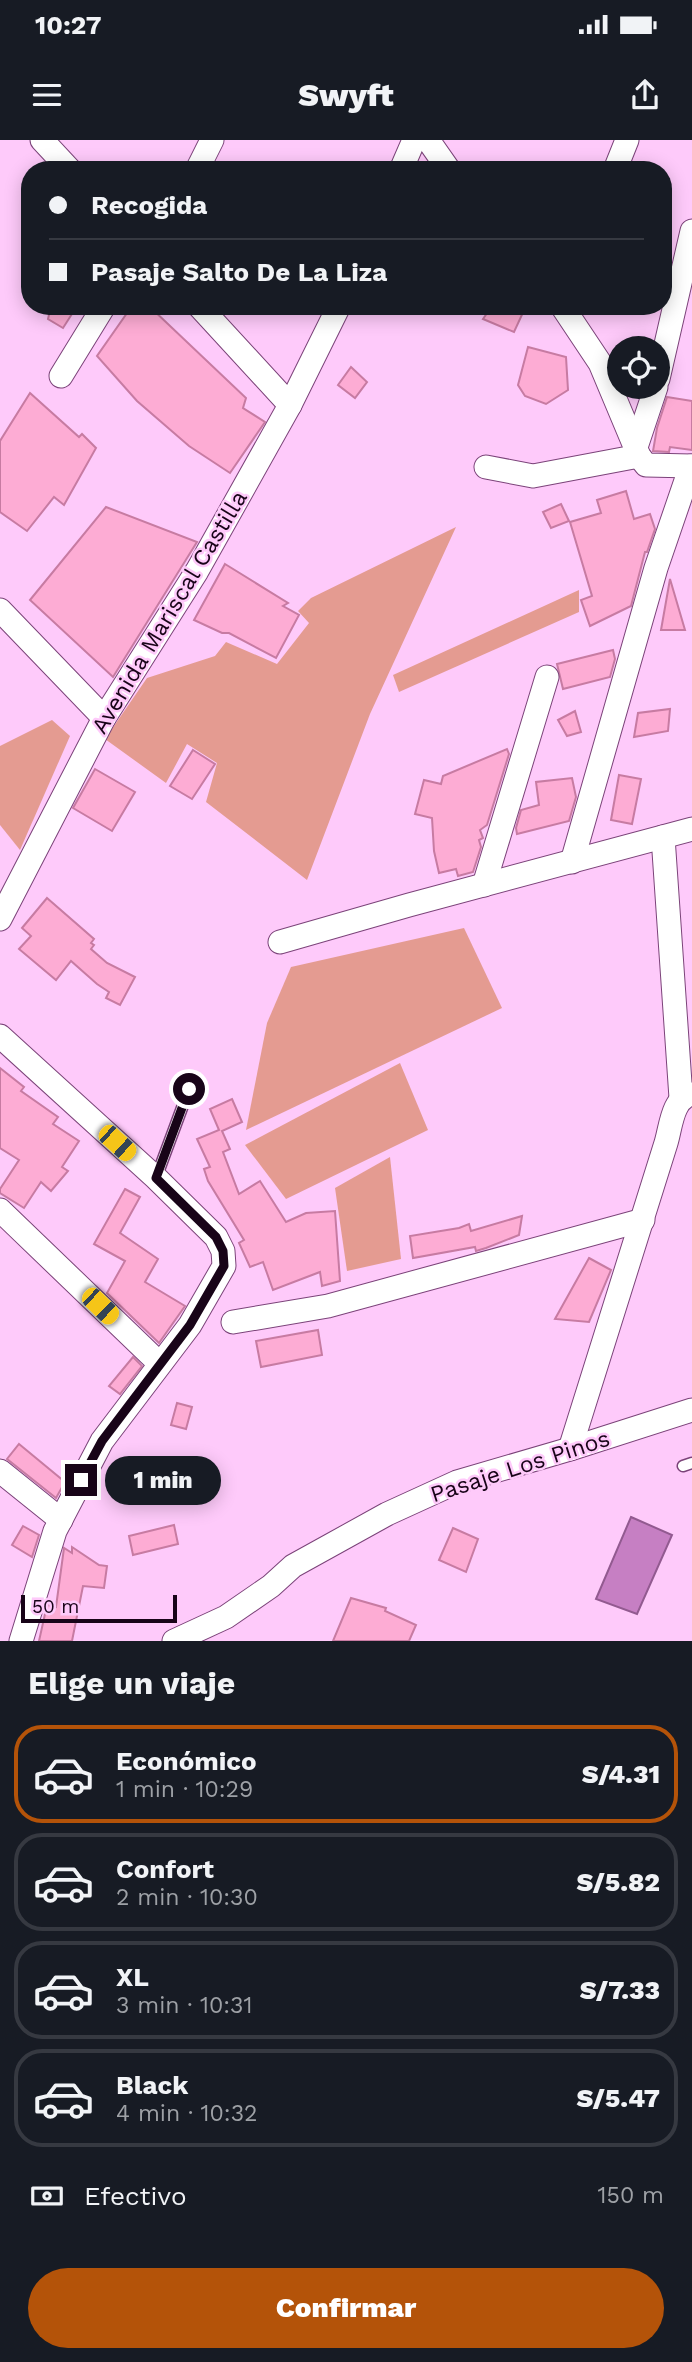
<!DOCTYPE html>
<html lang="es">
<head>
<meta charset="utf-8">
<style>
  body { margin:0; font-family:"Work Sans",sans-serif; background:#242831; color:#f1f3f6; height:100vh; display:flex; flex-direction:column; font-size:26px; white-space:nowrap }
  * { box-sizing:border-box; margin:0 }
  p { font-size:23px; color:#9ea1a6 }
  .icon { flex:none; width:38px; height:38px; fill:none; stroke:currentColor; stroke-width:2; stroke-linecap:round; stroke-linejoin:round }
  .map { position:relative; height:1501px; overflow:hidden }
  .panel { display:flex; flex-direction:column; background:#171b24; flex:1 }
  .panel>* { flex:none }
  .hud { position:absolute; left:21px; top:21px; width:651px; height:154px; border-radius:28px; box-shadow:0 4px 18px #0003; display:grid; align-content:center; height:154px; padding:0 28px; background:#171b24 }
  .buttons { position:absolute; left:607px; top:196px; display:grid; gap:14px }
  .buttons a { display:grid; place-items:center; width:63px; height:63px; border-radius:50%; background:#171b24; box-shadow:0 4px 18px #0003; font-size:35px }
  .scale { position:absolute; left:21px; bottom:18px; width:156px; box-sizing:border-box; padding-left:7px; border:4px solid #180418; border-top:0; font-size:19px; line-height:24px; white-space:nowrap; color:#180418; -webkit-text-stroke:5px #fecafa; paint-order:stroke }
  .end { position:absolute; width:32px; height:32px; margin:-16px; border:9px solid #180418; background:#fff; box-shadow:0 0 0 4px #fff }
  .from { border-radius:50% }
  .bubble { position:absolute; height:49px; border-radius:24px; background:#171b24; box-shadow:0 4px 18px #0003; font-size:23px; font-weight:800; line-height:49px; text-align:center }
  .car { position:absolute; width:21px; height:42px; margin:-21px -10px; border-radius:9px; box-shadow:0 0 5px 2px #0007; background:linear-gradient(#f5c518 24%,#345 0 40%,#f5c518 0 76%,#345 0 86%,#f5c518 0) }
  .hud b { display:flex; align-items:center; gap:24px; height:66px; font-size:26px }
  .hud b+b { border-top:2px solid #363941 }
  .hud i { width:18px; height:18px; background:#f1f3f6 }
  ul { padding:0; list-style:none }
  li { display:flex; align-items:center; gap:21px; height:98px; margin:0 14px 10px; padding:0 14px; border:4px solid #363941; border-radius:28px }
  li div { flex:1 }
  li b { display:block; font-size:26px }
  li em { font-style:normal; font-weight:800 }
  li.current { border-color:#b45309 }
  li>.icon { width:63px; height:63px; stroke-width:1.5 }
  h2 { padding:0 28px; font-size:32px; line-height:84px }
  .pay { display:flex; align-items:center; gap:18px; height:77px; padding:0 28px; font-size:26px }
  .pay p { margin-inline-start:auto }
  .cta { display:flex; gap:14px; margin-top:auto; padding:14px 28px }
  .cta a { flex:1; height:80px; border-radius:42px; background:#b45309; color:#fff; font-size:28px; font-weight:800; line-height:80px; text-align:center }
  .status { display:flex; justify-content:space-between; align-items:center; height:49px; padding:0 35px; background:#171b24; direction:ltr }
  .status svg { height:19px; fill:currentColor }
  header { display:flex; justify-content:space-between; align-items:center; height:91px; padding:0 28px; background:#171b24; font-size:32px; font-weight:800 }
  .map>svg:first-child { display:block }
  .green { fill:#e49b91 }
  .water { fill:#c67fc3; stroke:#925a90; stroke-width:2 }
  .building { fill:#fdacd4; stroke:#c77ba2; stroke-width:2 }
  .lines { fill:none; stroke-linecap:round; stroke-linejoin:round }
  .service-casing { stroke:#7b4379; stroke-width:13 }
  .minor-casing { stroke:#7b4379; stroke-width:25 }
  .service { stroke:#fff; stroke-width:10 }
  .minor { stroke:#fff; stroke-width:23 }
  .route { stroke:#180418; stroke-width:9 }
  .labels { text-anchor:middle; stroke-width:5; stroke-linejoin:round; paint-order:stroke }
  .street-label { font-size:23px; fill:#180418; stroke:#fecafa }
</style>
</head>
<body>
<div class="status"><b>10:27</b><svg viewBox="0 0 49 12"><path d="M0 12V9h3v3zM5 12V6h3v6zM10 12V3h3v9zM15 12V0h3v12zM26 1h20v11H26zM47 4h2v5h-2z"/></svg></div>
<header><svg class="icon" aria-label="menu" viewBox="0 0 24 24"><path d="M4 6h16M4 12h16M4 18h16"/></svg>Swyft<svg class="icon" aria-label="share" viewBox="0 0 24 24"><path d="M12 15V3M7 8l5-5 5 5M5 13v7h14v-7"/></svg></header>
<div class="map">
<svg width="692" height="1501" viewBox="0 0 692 1501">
  <rect width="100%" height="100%" fill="#fecafa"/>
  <g class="green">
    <polygon points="456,387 370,574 307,740 206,662 217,623 187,604 166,643 105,599 147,538 215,516 226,502 277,524 309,483 298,471 311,458"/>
    <polygon points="579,450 579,472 399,552 393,535"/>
    <polygon points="52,580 70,596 20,710 0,685 0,606"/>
    <polygon points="464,788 502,868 246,990 267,883 291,827"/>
    <polygon points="400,923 428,990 286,1059 245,1005"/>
    <polygon points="390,1017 401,1119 347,1131 335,1048"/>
  </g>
  <polygon class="water" points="631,1377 672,1395 637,1474 596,1459"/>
  <g class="building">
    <polygon points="51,166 77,166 63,188 48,179"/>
    <polygon points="132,166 149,166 246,258 243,268 265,282 230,333 189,306 137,261 97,216"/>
    <polygon points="492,166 526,166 514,192 483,179"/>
    <polygon points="528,207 566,217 568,250 546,264 525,256 518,245"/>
    <polygon points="351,227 367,242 355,258 338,245"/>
    <polygon points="30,253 79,297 82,294 96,308 64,365 54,357 27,391 0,372 0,301"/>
    <polygon points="667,257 692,261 692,310 670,307 669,312 653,311 657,288"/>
    <polygon points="626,351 634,379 650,374 655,389 647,412 645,412 631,466 590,486 581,460 592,456 570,382 601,373 597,360"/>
    <polygon points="561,364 569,381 551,388 543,372"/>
    <polygon points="106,367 197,402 113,537 30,460"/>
    <polygon points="225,424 288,463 283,466 299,475 276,518 229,493 222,493 194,480"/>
    <polygon points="670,439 685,490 661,490"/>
    <polygon points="613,510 615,519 610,537 563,549 557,524"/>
    <polygon points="670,569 668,591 634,597 638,573"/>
    <polygon points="575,571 581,592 567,596 558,580"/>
    <polygon points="507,609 509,614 487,685 480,690 483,698 479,700 481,707 473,732 458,736 456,729 439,733 434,711 432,678 415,674 424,640 441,644 443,636"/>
    <polygon points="193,610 215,624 192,659 170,646"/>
    <polygon points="95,629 135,652 112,691 73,668"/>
    <polygon points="619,635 641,639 632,684 611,680"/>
    <polygon points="572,638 576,657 569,681 517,694 516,688 521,670 539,665 536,642"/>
    <polygon points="47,758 94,799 91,803 94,805 91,809 107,823 135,837 120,865 106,858 109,852 97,844 71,821 56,840 19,809 31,796 22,788"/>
    <polygon points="0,928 24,947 21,951 58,977 53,984 79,1001 62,1027 68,1031 51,1051 41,1042 24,1068 0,1053 0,1049 19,1020 0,1008"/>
    <polygon points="232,959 242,982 222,991 230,1009 223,1012 239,1054 260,1041 286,1082 306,1073 335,1071 340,1141 322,1146 320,1132 273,1150 263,1122 250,1127 239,1103 244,1100 208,1041 204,1029 210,1027 197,999 219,990 210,969"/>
    <polygon points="125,1049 140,1057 120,1093 158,1119 145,1142 185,1166 159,1203 107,1153 125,1121 94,1104"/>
    <polygon points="522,1076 519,1095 486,1108 476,1111 475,1107 413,1118 410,1096 459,1088 469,1084 471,1091"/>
    <polygon points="589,1118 611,1130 589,1182 555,1179"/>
    <polygon points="318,1190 322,1215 261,1227 256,1201"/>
    <polygon points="133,1217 142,1226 120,1254 109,1246"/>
    <polygon points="177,1263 192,1267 186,1289 171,1285"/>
    <polygon points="19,1304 65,1342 56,1358 7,1319"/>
    <polygon points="174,1385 178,1404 133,1415 129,1396"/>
    <polygon points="23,1386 39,1395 32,1417 12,1405"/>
    <polygon points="453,1388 478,1399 466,1432 439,1420"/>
    <polygon points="72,1407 99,1425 107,1426 104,1448 83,1446 72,1501 39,1501 47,1465 56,1467 64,1408 72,1413"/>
    <polygon points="351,1458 386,1468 385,1471 416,1485 409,1501 333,1501"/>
  </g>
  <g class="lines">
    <defs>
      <g id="service">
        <polyline points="156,1038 189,949"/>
        <polyline points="683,1326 692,1323"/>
      </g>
      <g id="minor">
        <polyline points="42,0 70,30"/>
        <polyline points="428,0 449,30"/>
        <polyline points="197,30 212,0"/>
        <polyline points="401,30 414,0"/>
        <polyline points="615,30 627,0"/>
        <polyline points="199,166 290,265"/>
        <polyline points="562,166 600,223 639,316 646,325 692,326"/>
        <polyline points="61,236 104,166"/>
        <polyline points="658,239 692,91"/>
        <polyline points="636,307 656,247"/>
        <polyline points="486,327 533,336 639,316"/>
        <polyline points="0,470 104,578"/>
        <polyline points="663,697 681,958"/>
        <polyline points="572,722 656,428 691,326"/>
        <polyline points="484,745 547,537"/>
        <polyline points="0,779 104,578 197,431 290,265 339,166"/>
        <polyline points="280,802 409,765 692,689"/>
        <polyline points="0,896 156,1038 216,1097 223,1111 224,1126 190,1185 102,1301 55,1391 21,1501"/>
        <polyline points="0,1070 159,1223"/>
        <polyline points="233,1182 328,1166 643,1080"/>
        <path d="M 570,1309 L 666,1003 C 671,987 672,958 692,954"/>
        <polyline points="0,1331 61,1380"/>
        <polyline points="174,1501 226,1477 271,1446 293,1426 331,1405 387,1374 457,1342 570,1309 692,1270"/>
      </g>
    </defs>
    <use href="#service" class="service-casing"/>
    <use href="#minor" class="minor-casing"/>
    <use href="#service" class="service"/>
    <use href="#minor" class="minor"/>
  </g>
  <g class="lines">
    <polyline class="route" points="81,1340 102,1301 190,1185 224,1126 223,1111 216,1097 156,1038 189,949"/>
  </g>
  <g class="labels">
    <g class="street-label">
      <text transform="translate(169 472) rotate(-59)" y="8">Avenida Mariscal Castilla</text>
      <text transform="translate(520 1326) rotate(-18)" y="8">Pasaje Los Pinos</text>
    </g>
  </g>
</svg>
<div class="buttons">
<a><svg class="icon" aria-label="locate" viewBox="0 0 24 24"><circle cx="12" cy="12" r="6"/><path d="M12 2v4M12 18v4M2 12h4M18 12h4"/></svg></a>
</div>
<div class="scale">50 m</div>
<i class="end from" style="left:189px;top:949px"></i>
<i class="end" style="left:81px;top:1340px"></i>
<div class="bubble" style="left:105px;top:1316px;width:116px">1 min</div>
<i class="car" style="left:117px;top:1003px;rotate:132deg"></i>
<i class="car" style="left:100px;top:1166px;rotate:134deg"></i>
<div class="hud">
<b><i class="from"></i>Recogida</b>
<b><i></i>Pasaje Salto De La Liza</b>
</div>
</div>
<section class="panel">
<h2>Elige un viaje</h2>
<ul>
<li class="current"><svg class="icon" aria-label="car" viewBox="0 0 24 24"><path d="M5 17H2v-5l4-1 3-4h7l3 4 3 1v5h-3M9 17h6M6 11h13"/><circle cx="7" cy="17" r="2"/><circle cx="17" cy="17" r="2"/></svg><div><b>Económico</b><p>1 min · 10:29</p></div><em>S/4.31</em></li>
<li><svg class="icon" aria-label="car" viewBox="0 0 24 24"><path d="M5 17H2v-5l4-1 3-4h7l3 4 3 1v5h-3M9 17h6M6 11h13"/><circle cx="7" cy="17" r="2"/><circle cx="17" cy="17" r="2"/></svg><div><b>Confort</b><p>2 min · 10:30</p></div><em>S/5.82</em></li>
<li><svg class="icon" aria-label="car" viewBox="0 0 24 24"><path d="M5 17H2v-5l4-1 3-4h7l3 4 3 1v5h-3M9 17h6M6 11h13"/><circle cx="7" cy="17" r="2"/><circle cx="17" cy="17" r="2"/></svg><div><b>XL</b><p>3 min · 10:31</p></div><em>S/7.33</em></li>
<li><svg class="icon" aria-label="car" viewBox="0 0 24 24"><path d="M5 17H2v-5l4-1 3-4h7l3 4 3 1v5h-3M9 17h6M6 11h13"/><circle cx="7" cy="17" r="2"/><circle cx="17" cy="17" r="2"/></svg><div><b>Black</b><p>4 min · 10:32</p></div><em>S/5.47</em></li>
</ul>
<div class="pay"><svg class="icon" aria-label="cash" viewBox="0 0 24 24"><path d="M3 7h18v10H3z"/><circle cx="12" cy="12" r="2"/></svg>Efectivo<p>150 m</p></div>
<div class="cta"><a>Confirmar</a></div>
</section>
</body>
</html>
